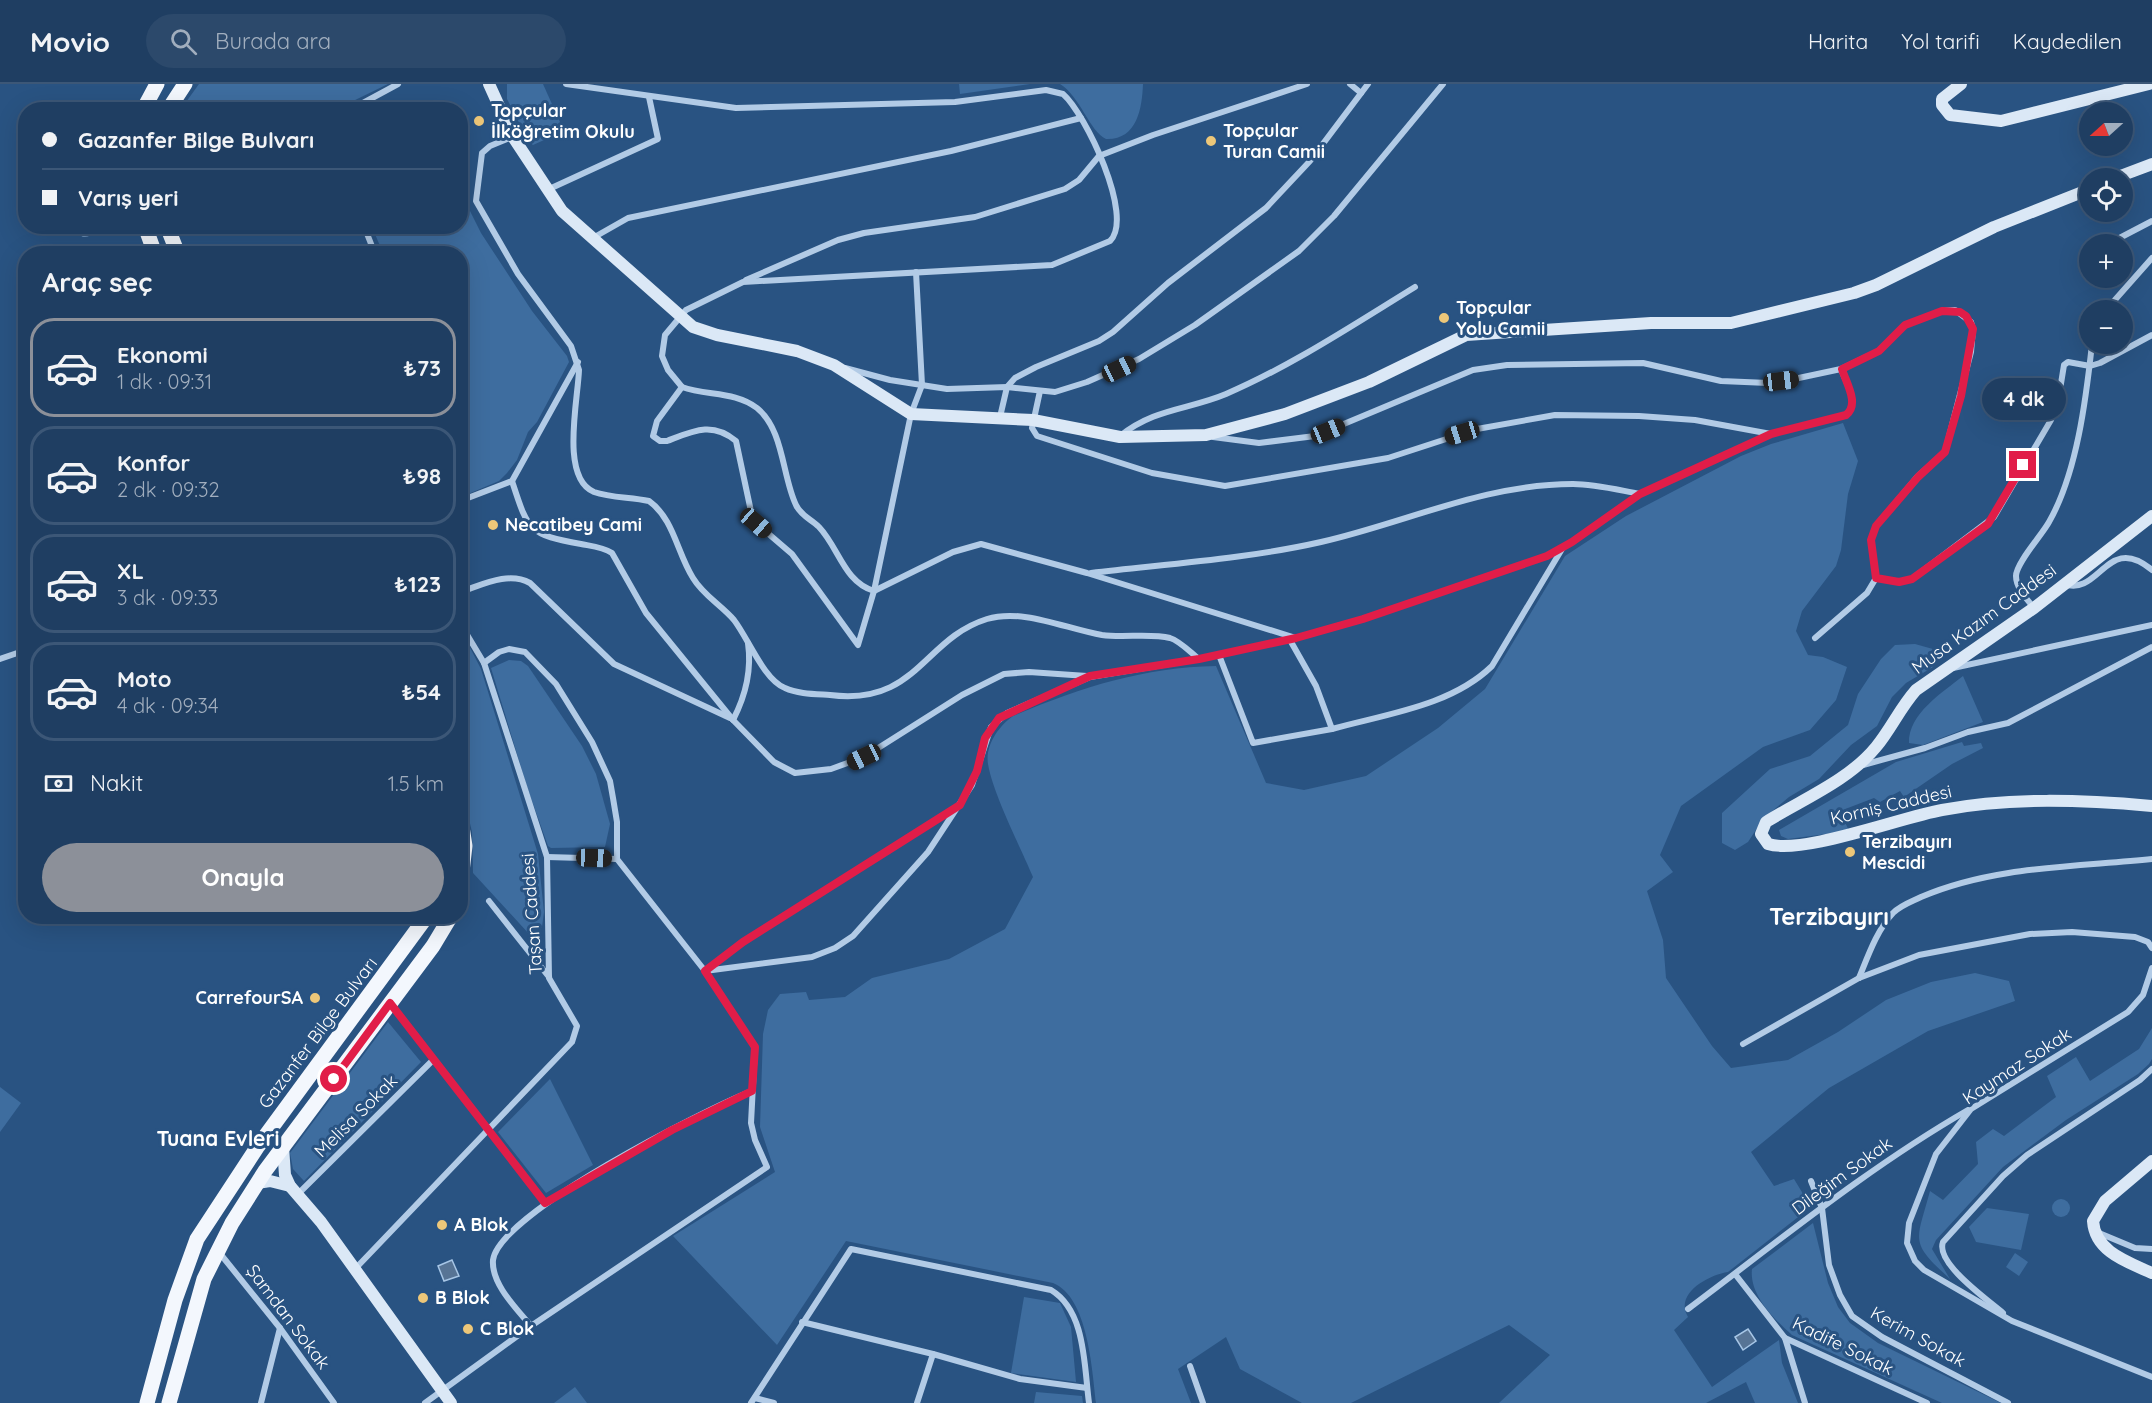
<!DOCTYPE html>
<html lang="tr">
<head>
<meta charset="utf-8">
<style>
  body { margin:0; font-family:Quicksand,sans-serif; background:#2c496b; color:#f1f3f6; height:100vh; display:flex; flex-direction:column; font-size:22px; white-space:nowrap }
  * { box-sizing:border-box; margin:0 }
  p { font-size:20px; color:#a1aebe }
  .icon { flex:none; width:33px; height:33px; fill:none; stroke:currentColor; stroke-width:2; stroke-linecap:round; stroke-linejoin:round }
  .map { position:relative; flex:1; overflow:hidden }
  .sheet { position:absolute; left:18px; top:162px; width:450px; height:678px; display:flex; flex-direction:column; background:#1f3e62; border-radius:24px; box-shadow:0 6px 24px #0002,0 0 0 2px #3c5777 }
  .sheet>* { flex:none }
  .hud { position:absolute; left:18px; top:18px; width:450px; height:132px; border-radius:24px; box-shadow:0 6px 24px #0002,0 0 0 2px #3c5777; display:grid; align-content:center; height:132px; padding:0 24px; background:#1f3e62 }
  .needle { width:39px; rotate:249deg }
  .tools { position:absolute; left:2079px; top:18px; display:grid; gap:12px }
  .tools a { display:grid; place-items:center; width:54px; height:54px; border-radius:50%; background:#1f3e62; box-shadow:0 6px 24px #0002,0 0 0 2px #3c5777; font-size:30px }
  .end { position:absolute; width:27px; height:27px; margin:-14px; border:8px solid #e11d48; background:#fff; box-shadow:0 0 0 3px #fff }
  .from { border-radius:50% }
  .bubble { position:absolute; height:42px; border-radius:21px; background:#1f3e62; box-shadow:0 6px 24px #0002,0 0 0 2px #3c5777; font-size:20px; font-weight:700; line-height:42px; text-align:center }
  .car { position:absolute; width:18px; height:36px; margin:-18px -9px; border-radius:8px; box-shadow:0 0 4px 2px #0007; background:linear-gradient(#222 24%,#8ab4d8 0 40%,#222 0 76%,#8ab4d8 0 86%,#222 0) }
  .hud b { display:flex; align-items:center; gap:21px; height:57px; font-size:22px }
  .hud b+b { border-top:2px solid #3c5777 }
  .hud i { width:15px; height:15px; background:#f1f3f6 }
  ul { padding:0; list-style:none }
  li { display:flex; align-items:center; gap:18px; height:99px; margin:0 12px 9px; padding:0 12px; border:3px solid #3c5777; border-radius:24px }
  li div { flex:1 }
  li b { display:block; font-size:22px }
  li em { font-style:normal; font-weight:700 }
  li.selected { border-color:#8c9099 }
  li>.icon { width:54px; height:54px; stroke-width:1.5 }
  h2 { padding:0 24px; font-size:27px; line-height:72px }
  .pay { display:flex; align-items:center; gap:15px; height:66px; padding:0 24px; font-size:22px }
  .pay p { margin-inline-start:auto }
  .button { display:flex; gap:12px; margin-top:auto; padding:12px 24px }
  .button a { flex:1; height:69px; border-radius:36px; background:#8c9099; color:#fff; font-size:24px; font-weight:700; line-height:69px; text-align:center }
  header { display:flex; align-items:center; gap:36px; box-sizing:border-box; height:84px; padding:0 30px; background:#1f3e62; border-bottom:2px solid #3c5777 }
  header strong { font-size:28px }
  nav { display:flex; gap:33px; margin-inline-start:auto; font-size:21px }
  .search { width:420px; height:54px; background:#2c496b; display:flex; align-items:center; gap:15px; box-sizing:border-box; padding:0 21px; border-radius:33px; color:#a1aebe; font-size:22px }
  .map>svg:first-child { display:block }
  .green { fill:#3e6d9f }
  .water { fill:#577495; stroke:#a7c6e6; stroke-width:1.5 }
  .lines { fill:none; stroke-linecap:round; stroke-linejoin:round }
  .minor { stroke:#b2cbe6; stroke-width:6 }
  .secondary { stroke:#dbe8f6; stroke-width:12 }
  .primary { stroke:#f3f7fd; stroke-width:15 }
  .route { stroke:#e11d48; stroke-width:8 }
  .poi-dot { fill:#edc779; stroke:#295382; stroke-width:2 }
  .labels { text-anchor:middle; stroke-width:6; stroke-linejoin:round; paint-order:stroke }
  .poi-label { font-size:18px; font-weight:bold; fill:#fff; stroke:#295382; text-anchor:start }
  .street-label { font-size:18px; fill:#fff; stroke:#295382 }
  .quarter-label { font-size:21px; font-weight:bold; fill:#fff; stroke:#295382 }
  .district-label { font-size:24px; font-weight:bold; fill:#fff; stroke:#295382 }
</style>
</head>
<body>
<header>
<strong>Movio</strong>
<div class="search"><svg class="icon" aria-label="search" viewBox="0 0 24 24"><circle cx="10" cy="10" r="6"/><path d="M15 15l6 6"/></svg>Burada ara</div>
<nav><a>Harita</a><a>Yol tarifi</a><a>Kaydedilen</a></nav>
</header>
<div class="map">
<svg width="2152" height="1319" viewBox="0 0 2152 1319">
  <rect width="100%" height="100%" fill="#295382"/>
  <g class="green">
    <polygon points="199,0 388,0 351,18 344,25 181,25"/>
    <polygon points="507,0 543,0 564,47 533,61 529,58 507,15"/>
    <polygon points="959,0 1030,0 960,10"/>
    <path d="M 1060,0 L 1143,0 C 1142,25 1137,56 1106,55 C 1090,48 1080,12 1060,0 Z"/>
    <polygon points="468,85 470,127 481,149 532,227 567,272 569,278 537,338 528,348 517,376 507,389 499,397 461,413 460,170 383,169 372,143 460,142 461,88"/>
    <path d="M 1843,339 L 1858,377 L 1848,410 L 1841,466 L 1836,482 L 1802,527 L 1796,547 L 1808,571 L 1823,573 L 1847,583 L 1836,616 L 1810,646 L 1763,663 L 1681,722 L 1660,771 L 1673,788 L 1647,807 L 1663,856 L 1666,894 L 1712,962 L 1731,984 L 1788,976 L 1838,948 L 1886,916 L 1931,898 L 1975,889 L 2009,897 L 2015,917 L 1928,947 L 1829,1004 L 1751,1068 L 1774,1102 L 1794,1095 L 1811,1123 L 1728,1188 C 1708,1191 1674,1210 1688,1233 L 1674,1246 L 1712,1303 L 1779,1256 L 1782,1279 L 1798,1319 L 1755,1319 L 1746,1298 L 1706,1319 L 1499,1319 L 1550,1271 L 1509,1241 L 1351,1319 L 1302,1319 L 1240,1285 L 1226,1253 L 1178,1285 L 1191,1319 L 1096,1319 C 1092,1285 1088,1213 1053,1199 L 846,1157 L 777,1261 L 673,1152 L 775,1088 L 760,1043 L 763,950 L 768,926 L 780,910 L 806,908 L 809,916 L 845,913 L 872,894 L 949,875 L 1005,845 L 1033,793 C 1020,762 993,710 988,680 C 985,661 999,642 1013,632 C 1079,604 1144,583 1216,582 L 1266,699 L 1304,706 L 1366,692 L 1438,644 L 1485,605 L 1565,472 L 1626,432 L 1741,372 L 1771,360 Z"/>
    <polygon points="460,544 481,585 538,770 544,828 542,843 536,851 530,851 473,789 472,748 461,701"/>
    <polygon points="1915,560 1940,567 1933,583 1906,599 1892,613 1877,642 1851,661 1819,695 1789,713 1763,735 1748,758 1735,766 1722,759 1722,729 1770,685 1810,672 1848,641 1858,610 1881,575 1895,561"/>
    <polygon points="509,576 521,577 528,582 582,662 596,690 610,740 605,763 551,764 548,762 527,703 491,584"/>
    <path d="M 1963,592 L 1983,638 L 1923,661 L 1909,659 C 1908,630 1943,608 1963,592 Z"/>
    <polygon points="1962,658 1964,662 1981,659 1983,664 1952,680 1904,713 1900,707 1880,718 1874,714 1840,727 1849,747 1788,755 1781,752 1779,746 1896,678"/>
    <polygon points="388,938 421,978 304,1097 293,1085 290,1069"/>
    <path d="M 2152,944 L 2152,975 L 2149,980 L 2138,990 L 2066,1036 L 2003,1083 L 1936,1156 L 1932,1165 L 1950,1195 C 1909,1157 1916,1159 1930,1107 L 1943,1116 L 1978,1080 L 1976,1058 L 1993,1045 L 2004,1052 L 2056,1013 L 2047,992 L 2076,973 L 2090,997 L 2139,965 Z"/>
    <polygon points="550,995 593,1081 546,1109 498,1048"/>
    <polygon points="0,1003 21,1019 0,1048"/>
    <circle cx="2061" cy="1124" r="9"/>
    <polygon points="1987,1124 2029,1130 2021,1166 1976,1158 1969,1143"/>
    <path d="M 1813,1139 L 1828,1199 L 1838,1223 L 1850,1239 L 1878,1259 L 2001,1319 L 1942,1319 L 1792,1251 C 1774,1235 1749,1211 1752,1185 Z"/>
    <polygon points="2015,1169 2028,1178 2019,1192 2006,1183"/>
    <polygon points="1024,1213 1060,1219 1071,1243 1076,1298 1011,1289"/>
    <polygon points="575,1303 587,1319 554,1319"/>
    <polygon points="1036,1308 1082,1312 1083,1319 1034,1319"/>
  </g>
  <g class="water">
    <path d="M 74,143 L 74,142 L 95,143 L 91,150 C 84,154 77,151 74,143 Z"/>
    <polygon points="452,1176 459,1192 444,1197 438,1182"/>
    <polygon points="1748,1245 1756,1257 1743,1266 1735,1253"/>
  </g>
  <g class="lines">
    <g class="minor">
      <path d="M 566,0 L 736,24 L 955,18 L 1046,6 L 1063,10 C 1085,29 1135,133 1110,157 L 1052,181 L 743,198 L 686,226 L 665,251 L 662,272 L 668,286 L 682,303 C 707,312 735,307 757,324 C 784,346 782,392 796,421 C 801,432 811,435 819,443 C 839,464 844,498 874,507 L 953,468 L 981,460 L 1087,489 L 1296,554"/>
      <polyline points="1350,0 1361,9"/>
      <polyline points="350,26 398,0"/>
      <path d="M 512,53 L 490,62 L 482,69 L 476,117 L 518,190 L 571,262 L 579,286 C 578,316 560,394 594,408 C 611,414 631,413 649,417 C 674,435 677,469 693,494 C 703,511 721,521 734,536 C 748,554 764,596 785,604 C 798,610 815,610 830,611 C 917,622 923,555 987,535 C 1023,524 1066,545 1102,551 C 1123,554 1151,549 1170,554 C 1180,557 1191,569 1199,575"/>
      <polyline points="547,106 658,55 649,13"/>
      <polyline points="364,142 375,170"/>
      <polyline points="591,155 628,134 951,67 1081,34"/>
      <polyline points="2108,160 2152,137"/>
      <polyline points="746,196 838,156 864,149 975,133 1065,105 1079,96 1099,72 1153,51 1307,0"/>
      <polyline points="2106,226 2152,174"/>
      <polyline points="845,284 890,296 947,305 1007,303 1055,308 1087,298 1139,275 1195,241 1299,167 1334,132 1443,0"/>
      <path d="M 682,303 L 657,337 L 653,352 L 660,357 L 667,357 C 693,347 712,337 736,357 L 752,432 L 756,439 L 792,470 L 858,561 L 874,507 L 911,330 L 922,301 L 916,188"/>
      <polyline points="1040,307 1032,344 1037,352 1152,389 1225,402 1388,374 1477,345 1555,331 1639,332 1695,336 1771,350"/>
      <polyline points="1000,333 1007,303 1015,294 1036,283 1099,257 1113,248 1168,199 1266,124 1310,77 1368,0"/>
      <path d="M 1120,352 C 1155,324 1188,326 1226,310 C 1293,281 1353,241 1415,203"/>
      <polyline points="1213,353 1259,359 1315,352 1473,286 1507,281 1643,279 1721,297 1768,299 1794,295 1841,285 1879,267 1905,241 1942,227 1955,226 1971,238 1973,245 1971,268 1945,368 1918,392 1876,442 1871,455 1876,494 1899,498 1912,495 1994,433 2051,336 2058,318 2064,281 2068,278 2090,282 2100,279 2152,251"/>
      <path d="M 512,397 C 528,446 528,451 581,460 C 591,462 603,463 612,469 L 646,529 L 733,636 L 774,678 L 795,689 L 831,685 L 864,673 L 962,611 L 1004,590 L 1029,588 L 1087,592"/>
      <polyline points="460,417 512,397 578,278"/>
      <path d="M 1091,489 C 1167,480 1246,475 1321,458 C 1405,439 1484,400 1573,400 C 1595,400 1618,406 1640,410"/>
      <path d="M 2064,500 C 2100,513 2107,448 2152,486"/>
      <path d="M 460,508 C 482,501 508,487 530,499 L 614,580 L 730,634"/>
      <path d="M 2034,524 C 2027,515 2016,504 2016,492 C 2016,479 2042,451 2049,438 C 2077,389 2086,315 2092,260"/>
      <polyline points="1815,554 1867,509 1876,494"/>
      <polyline points="1219,571 1253,659 1332,645 1316,602 1290,556"/>
      <polyline points="0,575 26,566"/>
      <polyline points="1953,584 2152,541"/>
      <path d="M 733,636 C 746,611 752,587 748,559"/>
      <path d="M 1332,645 C 1386,630 1451,622 1492,582 L 1562,465"/>
      <polyline points="1863,681 1925,664 1968,648 2008,639 2152,563"/>
      <polyline points="547,773 617,775"/>
      <polyline points="489,817 549,893"/>
      <polyline points="2152,884 2143,911 2128,928 1971,1025 1936,1070 1909,1139 1907,1159 1915,1177 1924,1186 2012,1237 2152,1293"/>
      <path d="M 705,887 L 812,873 L 835,864 L 853,852 L 928,768 L 972,701 L 991,643 L 1007,629 L 1090,593 L 1199,575 L 1296,554 L 1363,535 L 1547,472 L 1572,458 L 1640,410 L 1771,350 L 1846,331 C 1860,320 1846,299 1841,285"/>
      <polyline points="705,887 743,858 958,722"/>
      <path d="M 1859,894 C 1868,872 1877,846 1893,829 C 1901,821 1911,818 1921,813 C 1993,782 2075,783 2152,775"/>
      <polyline points="391,920 545,1119"/>
      <polyline points="1743,960 1859,894 1919,871 2030,850 2072,848 2135,853 2148,858 2152,864"/>
      <polyline points="1811,1097 1822,1124 1829,1181 1840,1211 1852,1232 1882,1253 2008,1319"/>
      <polyline points="298,1110 434,975"/>
      <polyline points="2099,1149 2135,1164 2152,1165"/>
      <polyline points="218,1167 280,1244 334,1319"/>
      <polyline points="355,1185 572,958 577,942 549,894 547,773 484,579 460,539"/>
      <polyline points="1735,1190 1785,1254 1927,1319"/>
      <path d="M 1688,1225 C 1780,1156 1869,1083 1968,1026"/>
      <path d="M 2003,1229 C 1988,1216 1935,1179 1943,1158 L 2003,1092 L 2027,1071 L 2140,996 L 2152,985"/>
      <polyline points="802,1238 933,1270 1020,1295 1087,1304"/>
      <path d="M 531,1242 C 517,1225 491,1200 493,1176 C 499,1129 706,1025 752,1007"/>
      <polyline points="1785,1254 1805,1319"/>
      <polyline points="1190,1282 1203,1319"/>
      <polyline points="755,1314 774,1319"/>
      <polyline points="261,1319 280,1244"/>
      <polyline points="425,1319 531,1242 767,1083 755,1056 751,1039 755,963 705,887 617,775 617,738 613,714 610,697 592,658 556,600 525,568 509,565 499,568 484,579"/>
      <path d="M 751,1319 L 851,1165 L 1051,1206 C 1086,1227 1084,1282 1089,1319"/>
      <polyline points="917,1319 933,1270"/>
    </g>
    <g class="secondary">
      <polyline points="489,0 513,53 562,127 693,243 717,251 797,267 834,281 911,330 1033,336 1120,353 1206,351 1285,330 1369,298 1466,251 1651,239 1731,239 1854,209 1876,201 1994,143 2090,105"/>
      <polyline points="1961,0 1942,15 1942,21 1950,31 2001,37 2149,0"/>
      <polyline points="2115,94 2152,80"/>
      <path d="M 2152,432 L 2034,524 L 1916,606 C 1900,624 1891,645 1876,663 C 1848,697 1803,715 1766,738 L 1761,750 L 1768,760 C 1802,771 1902,733 1942,726 C 2010,713 2083,716 2152,722"/>
      <polyline points="283,1063 285,1091 290,1102 321,1138 451,1319"/>
      <path d="M 2152,1077 L 2105,1117 L 2093,1137 C 2095,1168 2128,1178 2152,1189"/>
      <polyline points="257,1099 270,1097 290,1102"/>
    </g>
    <g class="primary">
      <polyline points="143,26 157,0"/>
      <polyline points="168,26 185,0"/>
      <polyline points="145,142 155,170"/>
      <polyline points="167,142 178,170"/>
      <polyline points="460,730 465,762 460,805"/>
      <polyline points="147,1319 175,1216 197,1155 258,1062 427,832"/>
      <polyline points="169,1319 204,1195 232,1139 265,1087 433,862 451,832"/>
    </g>
  </g>
  <g class="lines">
    <path class="route" d="M 334,995 L 390,919 L 545,1119 L 672,1046 L 752,1007 L 755,963 L 705,887 L 743,858 L 960,721 L 977,687 L 985,654 L 999,634 L 1090,592 L 1199,575 L 1296,554 L 1363,535 L 1547,472 L 1572,458 L 1640,410 L 1771,350 L 1846,331 C 1860,320 1846,299 1842,285 L 1879,267 L 1905,241 L 1942,227 L 1960,228 L 1966,232 L 1973,245 L 1961,312 L 1945,368 L 1918,393 L 1876,442 L 1871,456 L 1876,494 L 1899,498 L 1912,495 L 1988,440 L 2023,381"/>
  </g>
  <g class="poi-dot">
    <circle cx="479" cy="37" r="6"/>
    <circle cx="1211" cy="57" r="6"/>
    <circle cx="1444" cy="234" r="6"/>
    <circle cx="493" cy="441" r="6"/>
    <circle cx="1850" cy="768" r="6"/>
    <circle cx="315" cy="914" r="6"/>
    <circle cx="442" cy="1141" r="6"/>
    <circle cx="423" cy="1214" r="6"/>
    <circle cx="468" cy="1245" r="6"/>
  </g>
  <g class="labels">
    <g class="poi-label">
      <text x="491" y="33">Topçular<tspan x="491" dy="21">İlköğretim Okulu</tspan></text>
      <text x="1223" y="53">Topçular<tspan x="1223" dy="21">Turan Camii</tspan></text>
      <text x="1456" y="230">Topçular<tspan x="1456" dy="21">Yolu Camii</tspan></text>
      <text x="505" y="447">Necatibey Cami</text>
      <text x="1862" y="764">Terzibayırı<tspan x="1862" dy="21">Mescidi</tspan></text>
      <text x="303" y="920" text-anchor="end">CarrefourSA</text>
      <text x="454" y="1147">A Blok</text>
      <text x="435" y="1220">B Blok</text>
      <text x="480" y="1251">C Blok</text>
    </g>
    <g class="street-label">
      <text transform="translate(1984 535) rotate(-36)" y="6">Musa Kazım Caddesi</text>
      <text transform="translate(1891 721) rotate(-13)" y="6">Korniş Caddesi</text>
      <text transform="translate(532 830) rotate(-94)" y="6">Taşan Caddesi</text>
      <text transform="translate(318 949) rotate(-53)" y="6">Gazanfer Bilge Bulvarı</text>
      <text transform="translate(2017 982) rotate(-33)" y="6">Kaymaz Sokak</text>
      <text transform="translate(356 1032) rotate(-45)" y="6">Melisa Sokak</text>
      <text transform="translate(1842 1092) rotate(-36)" y="6">Dileğim Sokak</text>
      <text transform="translate(288 1233) rotate(53)" y="6">Şamdan Sokak</text>
      <text transform="translate(1918 1253) rotate(29)" y="6">Kerim Sokak</text>
      <text transform="translate(1843 1262) rotate(26)" y="6">Kadife Sokak</text>
    </g>
    <g class="quarter-label">
      <text x="218" y="1062">Tuana Evleri</text>
    </g>
    <g class="district-label">
      <text x="1829" y="841">Terzibayırı</text>
    </g>
  </g>
</svg>
<div class="tools">
<a><svg class="needle" viewBox="-14 -14 28 28"><path d="M0-13l5 13h-10z" fill="#e53935"/><path d="M0 13l5-13h-10z" fill="#a1aebe"/></svg></a>
<a><svg class="icon" aria-label="locate" viewBox="0 0 24 24"><circle cx="12" cy="12" r="6"/><path d="M12 2v4M12 18v4M2 12h4M18 12h4"/></svg></a>
<a>+</a>
<a>−</a>
</div>
<i class="end from" style="left:334px;top:995px"></i>
<i class="end" style="left:2023px;top:381px"></i>
<div class="bubble" style="left:1982px;top:294px;width:84px">4 dk</div>
<i class="car" style="left:1119px;top:285px;rotate:65deg"></i>
<i class="car" style="left:1781px;top:297px;rotate:83deg"></i>
<i class="car" style="left:1328px;top:347px;rotate:68deg"></i>
<i class="car" style="left:1462px;top:349px;rotate:253deg"></i>
<i class="car" style="left:756px;top:439px;rotate:131deg"></i>
<i class="car" style="left:864px;top:673px;rotate:245deg"></i>
<i class="car" style="left:594px;top:774px;rotate:92deg"></i>
<div class="hud">
<b><i class="from"></i>Gazanfer Bilge Bulvarı</b>
<b><i></i>Varış yeri</b>
</div>
<section class="sheet">
<h2>Araç seç</h2>
<ul>
<li class="selected"><svg class="icon" aria-label="car" viewBox="0 0 24 24"><path d="M5 17H2v-5l4-1 3-4h7l3 4 3 1v5h-3M9 17h6M6 11h13"/><circle cx="7" cy="17" r="2"/><circle cx="17" cy="17" r="2"/></svg><div><b>Ekonomi</b><p>1 dk · 09:31</p></div><em>₺73</em></li>
<li><svg class="icon" aria-label="car" viewBox="0 0 24 24"><path d="M5 17H2v-5l4-1 3-4h7l3 4 3 1v5h-3M9 17h6M6 11h13"/><circle cx="7" cy="17" r="2"/><circle cx="17" cy="17" r="2"/></svg><div><b>Konfor</b><p>2 dk · 09:32</p></div><em>₺98</em></li>
<li><svg class="icon" aria-label="car" viewBox="0 0 24 24"><path d="M5 17H2v-5l4-1 3-4h7l3 4 3 1v5h-3M9 17h6M6 11h13"/><circle cx="7" cy="17" r="2"/><circle cx="17" cy="17" r="2"/></svg><div><b>XL</b><p>3 dk · 09:33</p></div><em>₺123</em></li>
<li><svg class="icon" aria-label="car" viewBox="0 0 24 24"><path d="M5 17H2v-5l4-1 3-4h7l3 4 3 1v5h-3M9 17h6M6 11h13"/><circle cx="7" cy="17" r="2"/><circle cx="17" cy="17" r="2"/></svg><div><b>Moto</b><p>4 dk · 09:34</p></div><em>₺54</em></li>
</ul>
<div class="pay"><svg class="icon" aria-label="cash" viewBox="0 0 24 24"><path d="M3 7h18v10H3z"/><circle cx="12" cy="12" r="2"/></svg>Nakit<p>1.5 km</p></div>
<div class="button"><a>Onayla</a></div>
</section>
</div>
</body>
</html>
